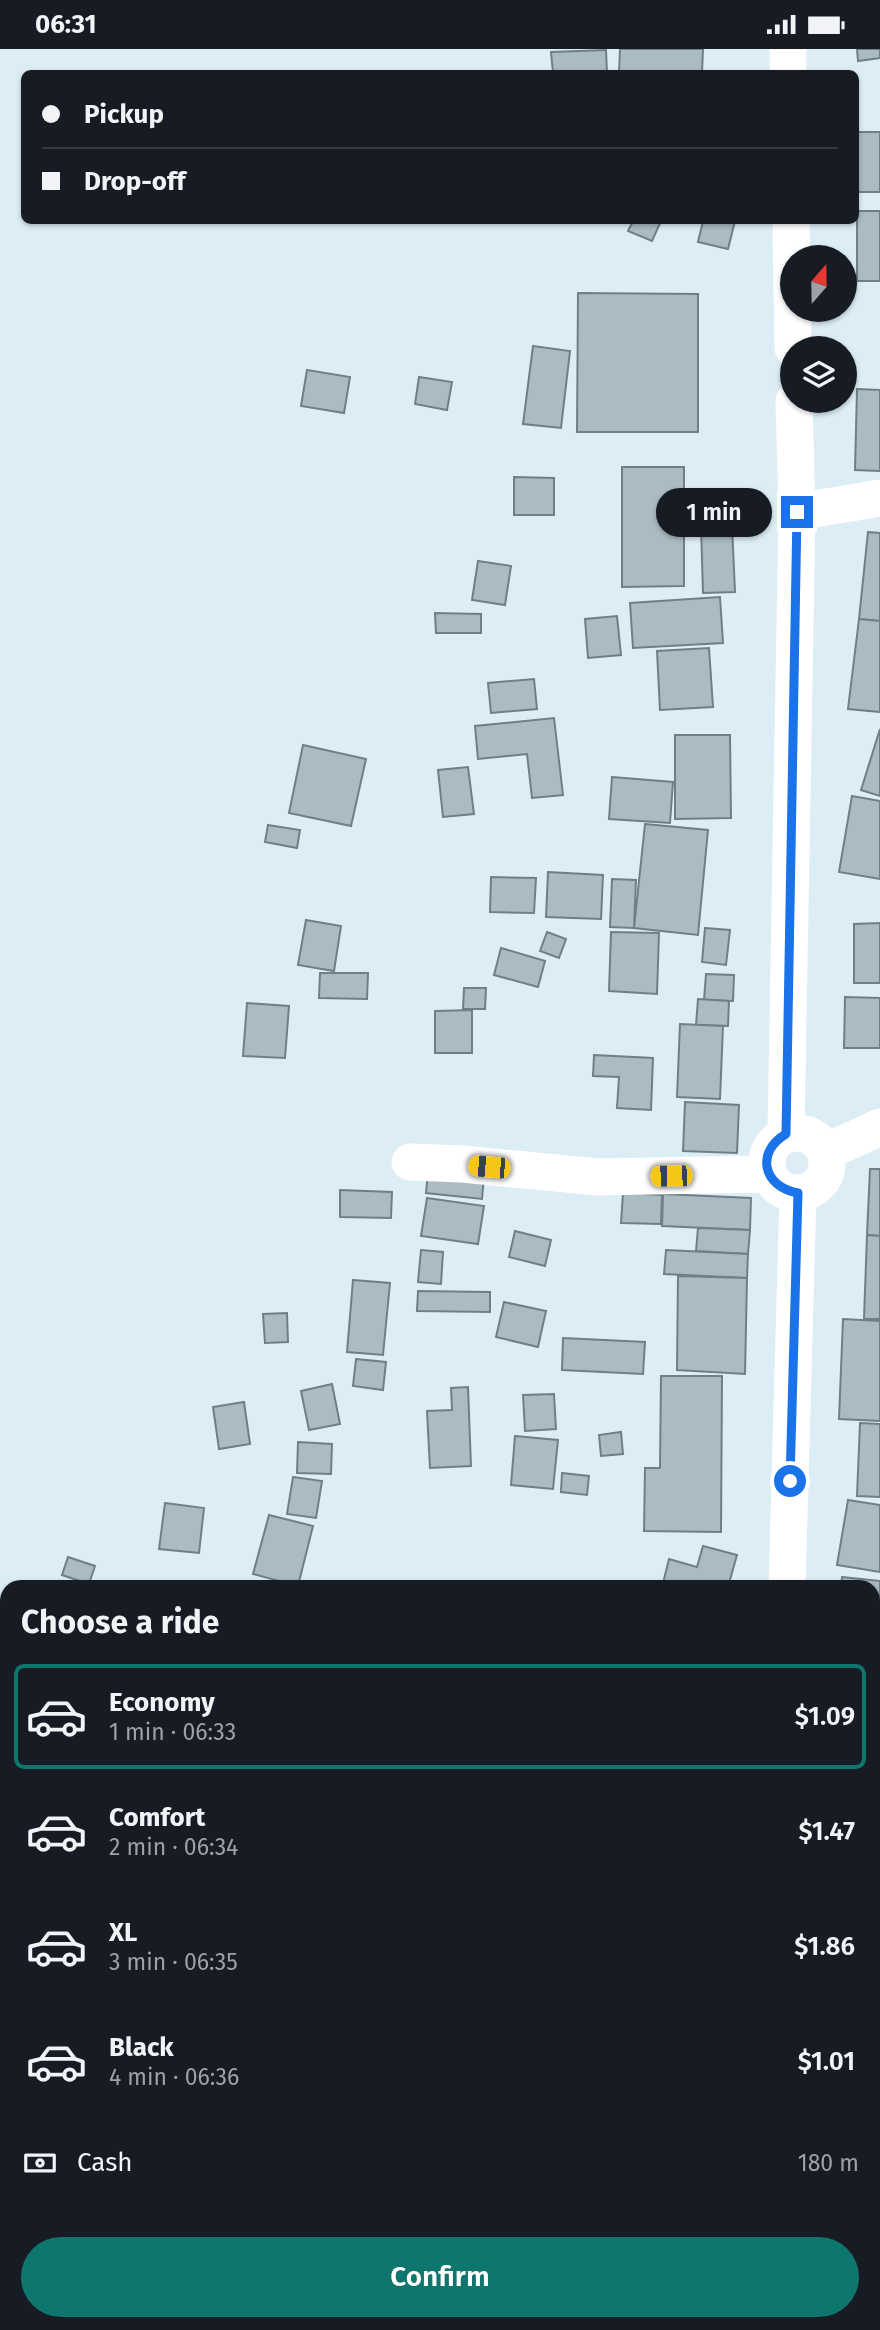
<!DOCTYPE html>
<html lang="en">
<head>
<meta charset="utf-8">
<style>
  body { margin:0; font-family:"Fira Sans",sans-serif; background:#242831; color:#f1f3f6; height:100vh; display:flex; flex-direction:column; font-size:26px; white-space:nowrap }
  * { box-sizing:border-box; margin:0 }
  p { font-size:23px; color:#9ea1a6 }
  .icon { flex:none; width:38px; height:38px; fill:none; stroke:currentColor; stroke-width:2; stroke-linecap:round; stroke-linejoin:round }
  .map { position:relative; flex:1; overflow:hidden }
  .side { position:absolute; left:0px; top:1531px; width:880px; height:751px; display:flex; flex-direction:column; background:#171b24; border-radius:21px 21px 0 0; box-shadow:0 2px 5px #0004 }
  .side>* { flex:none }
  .hud { position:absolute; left:21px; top:21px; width:838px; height:154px; border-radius:10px; box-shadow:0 2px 5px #0004; display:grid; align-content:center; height:154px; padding:0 21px; background:#171b24 }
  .needle { width:46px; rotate:20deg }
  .controls { position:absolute; left:780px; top:196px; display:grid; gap:14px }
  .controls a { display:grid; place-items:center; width:77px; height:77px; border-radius:50%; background:#171b24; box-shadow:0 2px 5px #0004; font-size:35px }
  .end { position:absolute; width:32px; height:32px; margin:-16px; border:9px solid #1a73e8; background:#fff; box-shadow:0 0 0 4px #fff }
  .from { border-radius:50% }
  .bubble { position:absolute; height:49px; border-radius:24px; background:#171b24; box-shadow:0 2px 5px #0004; font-size:23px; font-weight:600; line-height:49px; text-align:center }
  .car { position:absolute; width:21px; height:42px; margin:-21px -10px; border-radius:9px; box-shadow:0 0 5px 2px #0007; background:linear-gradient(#f5c518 24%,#345 0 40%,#f5c518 0 76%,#345 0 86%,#f5c518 0) }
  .hud b { display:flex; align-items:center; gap:24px; height:66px; font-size:26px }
  .hud b+b { border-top:2px solid #363941 }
  .hud i { width:18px; height:18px; background:#f1f3f6 }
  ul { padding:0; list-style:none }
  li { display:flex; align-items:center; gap:21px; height:105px; margin:0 14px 10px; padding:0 7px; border:4px solid transparent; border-radius:10px }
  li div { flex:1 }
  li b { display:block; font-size:26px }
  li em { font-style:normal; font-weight:600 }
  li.selected { border-color:#0f766e }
  li>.icon { width:63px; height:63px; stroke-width:1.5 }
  h2 { padding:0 21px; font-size:32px; line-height:84px }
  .pay { display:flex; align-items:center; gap:18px; height:77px; padding:0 21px; font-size:26px }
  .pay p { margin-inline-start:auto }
  .cta { display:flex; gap:14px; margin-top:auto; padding:14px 21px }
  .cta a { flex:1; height:80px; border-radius:42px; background:#0f766e; color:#fff; font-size:28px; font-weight:600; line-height:80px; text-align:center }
  .status { display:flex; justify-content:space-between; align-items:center; height:49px; padding:0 35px; background:#171b24; direction:ltr }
  .status svg { height:19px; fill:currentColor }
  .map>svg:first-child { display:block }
  .building { fill:#abbbc3; stroke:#707f86; stroke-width:2 }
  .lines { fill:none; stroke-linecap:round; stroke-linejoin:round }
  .street { stroke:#fff; stroke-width:37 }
  .route { stroke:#1a73e8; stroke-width:9 }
</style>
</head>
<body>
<div class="status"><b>06:31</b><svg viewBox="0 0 49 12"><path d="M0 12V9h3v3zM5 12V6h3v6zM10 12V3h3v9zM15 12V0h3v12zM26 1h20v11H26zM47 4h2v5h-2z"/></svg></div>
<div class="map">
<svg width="880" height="2281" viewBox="0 0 880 2281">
  <rect width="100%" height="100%" fill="#ddedf6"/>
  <g class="building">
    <polygon points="620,0 703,0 702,24 619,24"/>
    <polygon points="857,0 880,0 880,9 858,12"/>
    <polygon points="606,1 607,24 553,24 551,3"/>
    <polygon points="857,83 880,83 880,143 858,143"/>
    <rect x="857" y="162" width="23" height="70"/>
    <polygon points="633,172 661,172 652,192 628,182"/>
    <polygon points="703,172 735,172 728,200 698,193"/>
    <polygon points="578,244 698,245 698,383 577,383"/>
    <polygon points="533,297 570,302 561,379 523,375"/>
    <polygon points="307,321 350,328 344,364 301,357"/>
    <polygon points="419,328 452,333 447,361 415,355"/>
    <polygon points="857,340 880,341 880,422 855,421"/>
    <polygon points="622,418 684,418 684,537 622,538"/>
    <polygon points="514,428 554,429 554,466 514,466"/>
    <polygon points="732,476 735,543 703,544 701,477"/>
    <polygon points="868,483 880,484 880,572 859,570"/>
    <polygon points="478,512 511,517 505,556 472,551"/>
    <polygon points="720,548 723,594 633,599 630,554"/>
    <polygon points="435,564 481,565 481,584 436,584"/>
    <polygon points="617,567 621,606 588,609 585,570"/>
    <polygon points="859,570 880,572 880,663 848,660"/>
    <polygon points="709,599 713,658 660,661 657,602"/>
    <polygon points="534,630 537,660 491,664 488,634"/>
    <polygon points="554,669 563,746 532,749 527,705 478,710 475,677"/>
    <polygon points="880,680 880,747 861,741"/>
    <polygon points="675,686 730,686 731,769 675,770"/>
    <polygon points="303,696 366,710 351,777 289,764"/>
    <polygon points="468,718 474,765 443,768 438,721"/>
    <polygon points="612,728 673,733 670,774 609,770"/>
    <polygon points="852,747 880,752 880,830 839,823"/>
    <polygon points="645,775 708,781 698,886 634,879"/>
    <polygon points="268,776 300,781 297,799 265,793"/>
    <polygon points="548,823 603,826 601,870 546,868"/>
    <polygon points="491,828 536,829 534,864 490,863"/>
    <polygon points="612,830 636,831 634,879 610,878"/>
    <polygon points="306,871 341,877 334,922 298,916"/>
    <polygon points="880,874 880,934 854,934 854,875"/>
    <polygon points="705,879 730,881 726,916 702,913"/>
    <polygon points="547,883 566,890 559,909 540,902"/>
    <polygon points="611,883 659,884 657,945 609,942"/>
    <polygon points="501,899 545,912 538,938 494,926"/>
    <polygon points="320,924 368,924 367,950 319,949"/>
    <polygon points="706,925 734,926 733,952 704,951"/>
    <polygon points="464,939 486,939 485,960 463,960"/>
    <polygon points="845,948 880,949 880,999 844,999"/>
    <polygon points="698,950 729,952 728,977 696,976"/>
    <polygon points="247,954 289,957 285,1009 243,1007"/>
    <polygon points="472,961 472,1004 435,1004 435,962"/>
    <polygon points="680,975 723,977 720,1050 677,1048"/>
    <polygon points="594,1006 653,1009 651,1061 617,1059 619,1028 593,1027"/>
    <polygon points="685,1053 739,1056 737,1104 683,1102"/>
    <polygon points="870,1120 880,1120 880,1187 867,1186"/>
    <polygon points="428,1122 484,1128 482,1150 426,1144"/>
    <polygon points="340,1141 392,1143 391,1169 340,1168"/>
    <polygon points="623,1144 662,1146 661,1175 621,1174"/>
    <polygon points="663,1145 751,1149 750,1181 662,1177"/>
    <polygon points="427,1149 484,1157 478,1195 421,1187"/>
    <polygon points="698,1179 750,1181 748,1205 696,1202"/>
    <polygon points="515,1182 551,1191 545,1217 509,1208"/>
    <polygon points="867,1186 880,1187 880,1270 864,1270"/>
    <polygon points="421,1201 443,1203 441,1235 418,1233"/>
    <polygon points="666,1201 748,1205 747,1229 664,1225"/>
    <polygon points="678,1227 747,1229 745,1325 677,1321"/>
    <polygon points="353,1231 390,1234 383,1306 347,1303"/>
    <polygon points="418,1242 490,1243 490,1263 417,1262"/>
    <polygon points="504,1253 546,1262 538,1298 496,1288"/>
    <polygon points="287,1264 288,1293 265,1294 263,1265"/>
    <polygon points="843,1270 880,1272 880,1372 839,1370"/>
    <polygon points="563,1289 645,1293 643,1325 562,1321"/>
    <polygon points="356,1310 386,1313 383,1341 353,1337"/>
    <polygon points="661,1327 722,1327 721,1483 644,1482 645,1419 660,1419"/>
    <polygon points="332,1335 340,1375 309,1381 301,1342"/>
    <polygon points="468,1338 471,1417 430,1419 427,1362 452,1361 451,1339"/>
    <polygon points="554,1345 556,1380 525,1382 523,1346"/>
    <polygon points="244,1353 250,1395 219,1400 213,1358"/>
    <polygon points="860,1374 880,1375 880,1448 857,1447"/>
    <polygon points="621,1383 623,1405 601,1407 599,1386"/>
    <polygon points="515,1387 558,1391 553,1440 511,1436"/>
    <polygon points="298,1393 332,1395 331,1425 297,1424"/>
    <polygon points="562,1424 589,1427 587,1446 561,1443"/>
    <polygon points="293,1428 322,1432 316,1469 287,1465"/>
    <polygon points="848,1451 880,1456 880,1523 837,1516"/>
    <polygon points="165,1454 204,1459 199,1504 159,1500"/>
    <polygon points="269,1466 313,1477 298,1537 253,1525"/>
    <polygon points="703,1497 737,1506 728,1538 662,1538 669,1510 697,1518"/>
    <polygon points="68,1508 95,1517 89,1535 62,1526"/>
    <polygon points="842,1528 880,1532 880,1580 873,1579 873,1538 841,1538"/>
    <rect x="873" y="1602" width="7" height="93"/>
    <polygon points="873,1722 880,1724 880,1789 873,1787"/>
    <rect x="873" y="1822" width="7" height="65"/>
    <polygon points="0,1910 7,1911 7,1942 0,1940"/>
    <rect x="873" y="1930" width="7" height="98"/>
    <polygon points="0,1994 7,1994 7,2020 0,2019"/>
    <polygon points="0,2055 7,2055 7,2076 0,2075"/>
    <polygon points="7,2116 7,2170 0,2171 0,2117"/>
    <polygon points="159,2275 203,2275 202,2281 159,2281"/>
    <polygon points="364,2275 401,2275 401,2277 365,2281"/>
    <rect x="411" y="2275" width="22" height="6"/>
  </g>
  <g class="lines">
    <g class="street">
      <polyline points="788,0 788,24"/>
      <polyline points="791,172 793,299"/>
      <polyline points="797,463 880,449"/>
      <circle cx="797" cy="1114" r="30"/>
      <polyline points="786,1085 797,463 794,352"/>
      <polyline points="826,1103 880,1078"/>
      <polyline points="410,1113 462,1115 598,1128 768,1125"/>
      <polyline points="787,1538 798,1144"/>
      <polyline points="873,2067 880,2067"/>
      <polyline points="99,2275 99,2281"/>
      <polyline points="780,2275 780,2281"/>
    </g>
  </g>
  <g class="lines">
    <path class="route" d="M 790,1432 L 798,1144 C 763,1138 755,1103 786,1085 L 797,463"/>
  </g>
</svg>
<div class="controls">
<a><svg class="needle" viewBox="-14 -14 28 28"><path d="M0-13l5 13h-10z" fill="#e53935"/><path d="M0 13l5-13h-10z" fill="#9ea1a6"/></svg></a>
<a><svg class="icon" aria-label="layers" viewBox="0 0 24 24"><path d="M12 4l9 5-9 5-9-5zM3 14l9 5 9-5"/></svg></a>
</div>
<i class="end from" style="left:790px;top:1432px"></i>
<i class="end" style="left:797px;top:463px"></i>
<div class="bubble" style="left:656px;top:439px;width:116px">1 min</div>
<i class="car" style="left:489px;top:1118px;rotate:275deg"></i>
<i class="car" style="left:671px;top:1127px;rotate:269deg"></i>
<div class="hud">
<b><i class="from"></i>Pickup</b>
<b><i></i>Drop-off</b>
</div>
<section class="side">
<h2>Choose a ride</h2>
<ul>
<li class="selected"><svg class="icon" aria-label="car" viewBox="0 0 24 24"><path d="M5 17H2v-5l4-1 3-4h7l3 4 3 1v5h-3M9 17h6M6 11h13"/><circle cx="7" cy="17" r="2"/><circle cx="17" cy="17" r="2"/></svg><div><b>Economy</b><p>1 min · 06:33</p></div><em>$1.09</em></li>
<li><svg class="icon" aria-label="car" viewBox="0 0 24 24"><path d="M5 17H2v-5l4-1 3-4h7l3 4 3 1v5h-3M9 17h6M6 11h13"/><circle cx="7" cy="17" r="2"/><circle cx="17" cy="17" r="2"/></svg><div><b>Comfort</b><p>2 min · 06:34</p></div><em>$1.47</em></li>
<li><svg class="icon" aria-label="car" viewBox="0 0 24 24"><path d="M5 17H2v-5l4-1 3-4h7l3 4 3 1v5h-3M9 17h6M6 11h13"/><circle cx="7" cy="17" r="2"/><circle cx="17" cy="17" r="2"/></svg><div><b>XL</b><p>3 min · 06:35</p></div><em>$1.86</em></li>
<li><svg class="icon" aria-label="car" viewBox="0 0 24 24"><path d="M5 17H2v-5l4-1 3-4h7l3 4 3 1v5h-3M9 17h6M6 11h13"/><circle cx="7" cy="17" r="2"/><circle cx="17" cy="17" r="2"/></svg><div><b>Black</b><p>4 min · 06:36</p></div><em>$1.01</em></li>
</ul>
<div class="pay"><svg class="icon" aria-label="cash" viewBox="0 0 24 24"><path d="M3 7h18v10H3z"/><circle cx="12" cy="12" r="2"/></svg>Cash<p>180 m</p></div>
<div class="cta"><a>Confirm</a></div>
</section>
</div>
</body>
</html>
